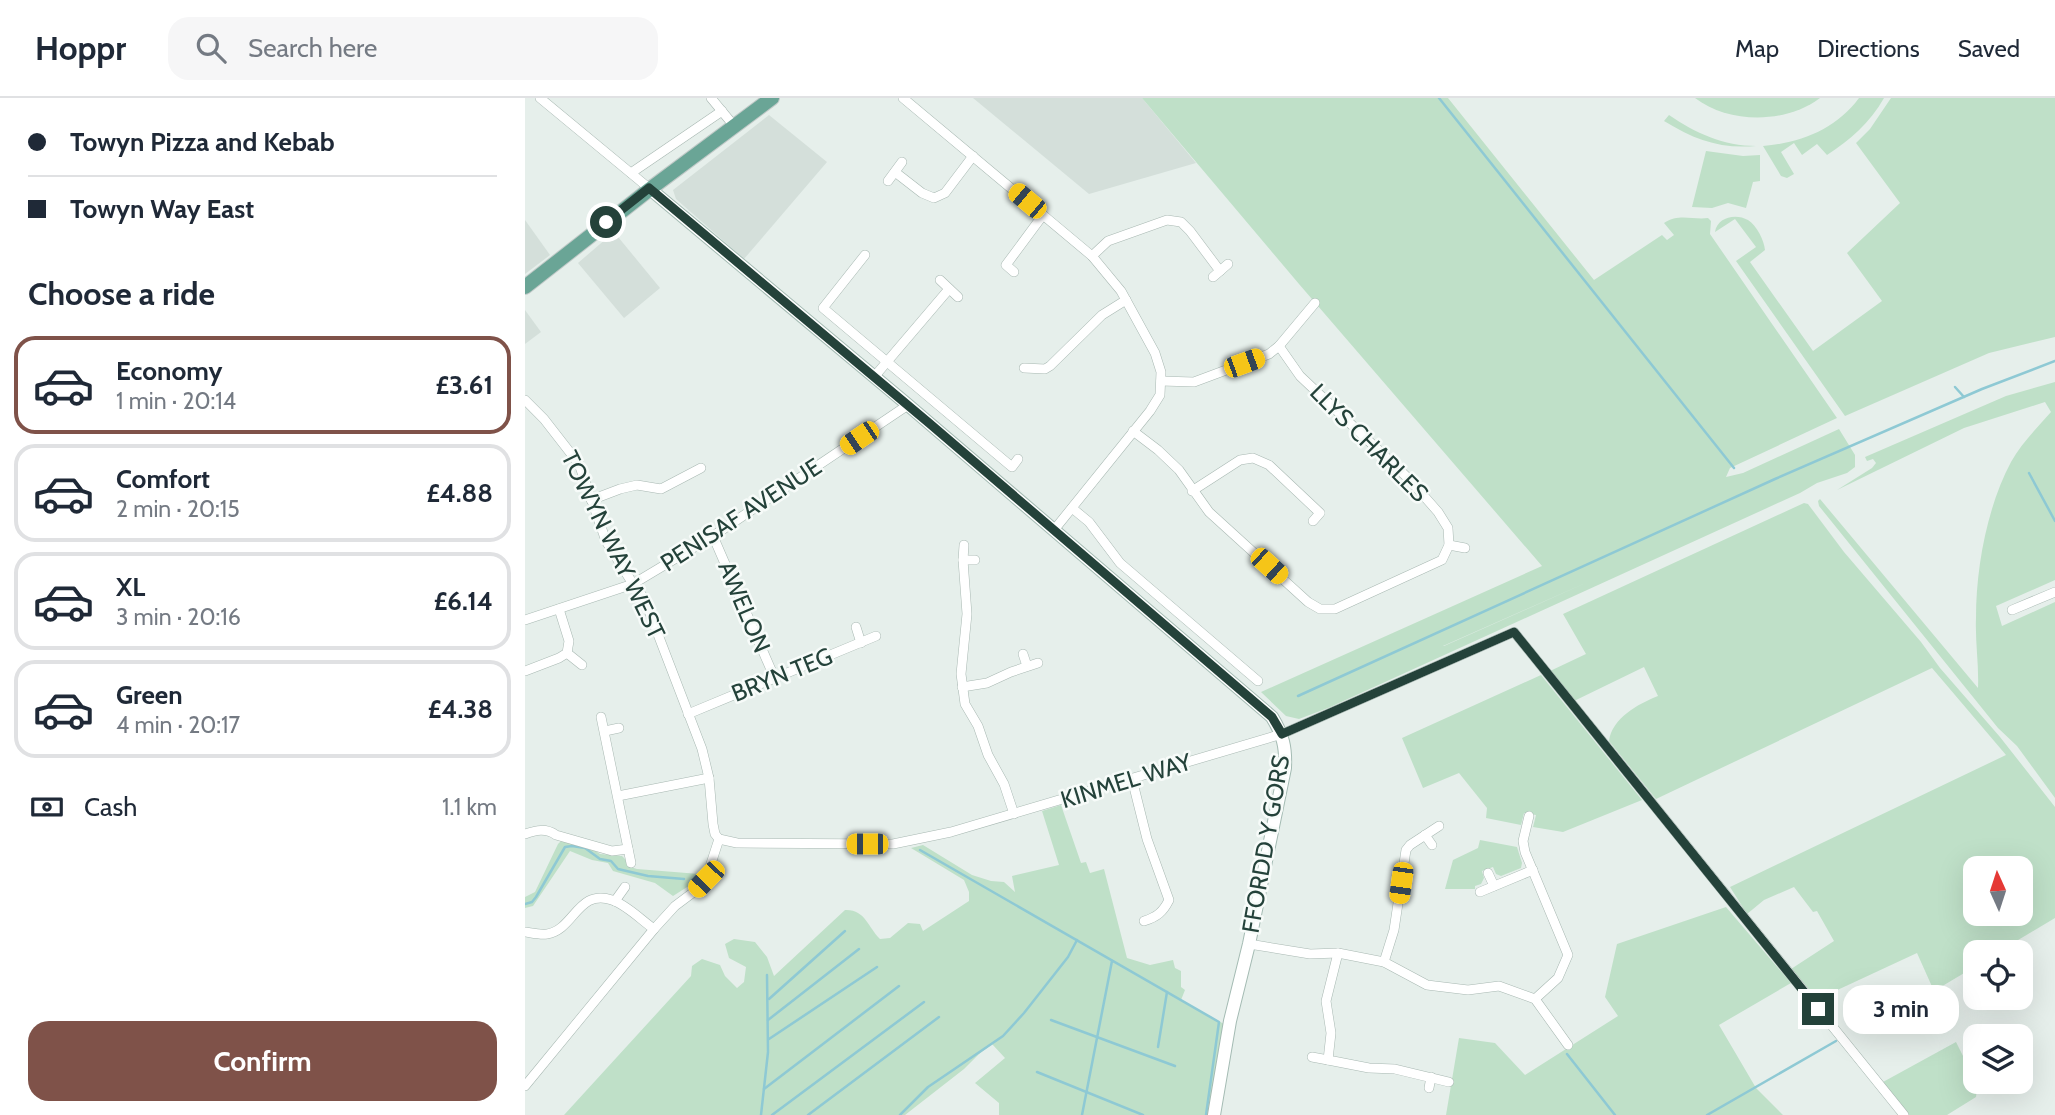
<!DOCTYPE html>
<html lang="en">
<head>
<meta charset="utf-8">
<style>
  body { margin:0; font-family:Cabin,sans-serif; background:#f6f6f7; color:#1f2937; height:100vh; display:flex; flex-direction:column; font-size:26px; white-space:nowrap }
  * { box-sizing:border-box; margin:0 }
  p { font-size:23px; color:#747a83 }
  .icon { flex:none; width:38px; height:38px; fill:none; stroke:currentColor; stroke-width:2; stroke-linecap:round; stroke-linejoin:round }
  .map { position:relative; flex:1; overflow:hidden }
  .panel { display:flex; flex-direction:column; background:#fff; width:525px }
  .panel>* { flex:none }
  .top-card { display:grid; align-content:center; height:154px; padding:0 28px; background:#fff }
  .needle { width:46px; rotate:357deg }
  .tools { position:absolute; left:1438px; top:758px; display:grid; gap:14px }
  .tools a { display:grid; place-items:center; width:70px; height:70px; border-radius:14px; background:#fff; box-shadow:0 7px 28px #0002; font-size:35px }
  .end { position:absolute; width:32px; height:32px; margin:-16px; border:9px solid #24423a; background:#fff; box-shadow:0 0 0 4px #fff }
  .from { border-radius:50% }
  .bubble { position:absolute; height:49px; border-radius:21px; background:#fff; box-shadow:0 7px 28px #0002; font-size:23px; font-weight:800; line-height:49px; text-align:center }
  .car { position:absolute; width:21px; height:42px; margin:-21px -10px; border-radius:9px; box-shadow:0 0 5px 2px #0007; background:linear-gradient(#f5c518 24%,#345 0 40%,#f5c518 0 76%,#345 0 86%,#f5c518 0) }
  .top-card b { display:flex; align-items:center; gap:24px; height:66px; font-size:26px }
  .top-card b+b { border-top:2px solid #e0e1e3 }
  .top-card i { width:18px; height:18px; background:#1f2937 }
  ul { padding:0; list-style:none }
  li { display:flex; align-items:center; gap:21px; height:98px; margin:0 14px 10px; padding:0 14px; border:4px solid #e0e1e3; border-radius:21px }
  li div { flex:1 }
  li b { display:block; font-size:26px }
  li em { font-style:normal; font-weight:800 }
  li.on { border-color:#7f5249 }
  li>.icon { width:63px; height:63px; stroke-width:1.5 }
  h2 { padding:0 28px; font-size:32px; line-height:84px }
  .pay { display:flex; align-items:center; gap:18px; height:77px; padding:0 28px; font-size:26px }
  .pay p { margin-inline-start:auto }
  .action { display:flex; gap:14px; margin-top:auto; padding:14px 28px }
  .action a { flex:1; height:80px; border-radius:21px; background:#7f5249; color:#fff; font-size:28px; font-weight:800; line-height:80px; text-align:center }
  header { display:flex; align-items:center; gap:42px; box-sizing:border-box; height:98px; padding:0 35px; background:#fff; border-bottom:2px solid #e0e1e3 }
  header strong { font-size:33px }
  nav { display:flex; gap:38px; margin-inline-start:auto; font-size:24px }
  .search { width:490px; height:63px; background:#f6f6f7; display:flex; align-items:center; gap:18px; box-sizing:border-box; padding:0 24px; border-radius:21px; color:#747a83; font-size:26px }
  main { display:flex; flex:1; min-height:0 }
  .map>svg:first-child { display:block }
  .built { fill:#d4dfda }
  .green { fill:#bfe0c8; fill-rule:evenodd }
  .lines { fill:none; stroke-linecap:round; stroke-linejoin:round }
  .stream { stroke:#8ec9d4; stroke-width:2.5 }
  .street-casing { stroke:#a8b8b2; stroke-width:10 }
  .secondary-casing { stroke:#a4bbb3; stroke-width:14 }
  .primary-casing { stroke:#c2cac8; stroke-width:16 }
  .street { stroke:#fff; stroke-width:9 }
  .secondary { stroke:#fff; stroke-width:12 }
  .primary { stroke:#6aa596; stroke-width:14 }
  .route { stroke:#24423a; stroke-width:9 }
  .labels { text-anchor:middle; stroke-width:5; stroke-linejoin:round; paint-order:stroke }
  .street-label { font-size:24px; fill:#24423a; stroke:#f7fbf9 }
</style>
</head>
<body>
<header>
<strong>Hoppr</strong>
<div class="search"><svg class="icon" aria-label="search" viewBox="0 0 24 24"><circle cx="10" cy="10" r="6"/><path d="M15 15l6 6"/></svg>Search here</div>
<nav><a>Map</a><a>Directions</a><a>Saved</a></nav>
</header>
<main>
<section class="panel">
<div class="top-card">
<b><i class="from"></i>Towyn Pizza and Kebab</b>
<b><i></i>Towyn Way East</b>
</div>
<h2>Choose a ride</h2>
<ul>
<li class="on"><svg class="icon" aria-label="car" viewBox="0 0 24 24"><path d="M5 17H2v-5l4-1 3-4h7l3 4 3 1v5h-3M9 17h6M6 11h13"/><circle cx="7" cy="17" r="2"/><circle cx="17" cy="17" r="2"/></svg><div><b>Economy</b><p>1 min · 20:14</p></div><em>£3.61</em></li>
<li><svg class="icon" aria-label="car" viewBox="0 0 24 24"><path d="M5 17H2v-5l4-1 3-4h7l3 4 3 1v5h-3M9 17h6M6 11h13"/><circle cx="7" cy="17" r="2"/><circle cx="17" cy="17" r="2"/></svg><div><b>Comfort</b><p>2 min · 20:15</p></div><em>£4.88</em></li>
<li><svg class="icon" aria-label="car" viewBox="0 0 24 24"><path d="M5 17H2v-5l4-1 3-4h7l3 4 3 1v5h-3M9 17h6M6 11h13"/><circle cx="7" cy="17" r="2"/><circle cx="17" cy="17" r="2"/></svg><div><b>XL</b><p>3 min · 20:16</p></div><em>£6.14</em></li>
<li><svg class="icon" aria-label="car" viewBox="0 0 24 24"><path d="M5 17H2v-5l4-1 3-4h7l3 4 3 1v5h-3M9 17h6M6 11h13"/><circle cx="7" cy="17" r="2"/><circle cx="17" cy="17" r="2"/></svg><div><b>Green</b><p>4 min · 20:17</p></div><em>£4.38</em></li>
</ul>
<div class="pay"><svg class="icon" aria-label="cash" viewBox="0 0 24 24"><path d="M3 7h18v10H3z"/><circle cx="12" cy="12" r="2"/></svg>Cash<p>1.1 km</p></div>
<div class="action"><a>Confirm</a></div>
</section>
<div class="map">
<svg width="1530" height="1017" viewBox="0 0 1530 1017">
  <rect width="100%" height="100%" fill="#e6efeb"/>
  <g class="built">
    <polygon points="448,0 617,0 671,65 564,96"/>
    <polygon points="244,17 302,64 219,161 151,101 148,92"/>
    <polygon points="0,122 25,157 0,176"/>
    <polygon points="89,134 135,190 99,220 53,165"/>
    <polygon points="0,212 16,234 0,246"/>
  </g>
  <g class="green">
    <path d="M 617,0 L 923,0 L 1069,182 L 1137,137 L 1142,142 L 1149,137 L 1139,125 C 1154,115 1167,122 1183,120 L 1186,123 L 1185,136 L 1312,320 L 1205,370 L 1201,379 L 1218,375 L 1314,331 L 1330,357 L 1330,369 L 1322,375 L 1292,385 L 1275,395 L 803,610 L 774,621 L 761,618 L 736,594 L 1017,468 L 774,186 ZM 1065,483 L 919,548 L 918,548 Z"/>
    <path d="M 1170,0 L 1295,0 C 1261,26 1204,26 1170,0 Z"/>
    <path d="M 1334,0 L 1359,0 C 1345,25 1325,42 1302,57 L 1292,46 L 1277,57 L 1269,45 L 1256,54 L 1269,76 L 1262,80 L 1256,78 L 1238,48 C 1276,45 1311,31 1334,0 Z"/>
    <path d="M 1366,0 L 1530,0 L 1530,239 L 1464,255 L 1320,318 L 1211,163 L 1231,149 L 1210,121 L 1190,134 C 1192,119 1211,115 1223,122 C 1232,128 1239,142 1240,152 L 1225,164 L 1288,253 L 1357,203 L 1322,155 L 1375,105 L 1331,45 L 1345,31 Z"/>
    <path d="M 1144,17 C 1170,35 1199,48 1231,48 C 1195,51 1170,42 1139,23 Z"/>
    <polygon points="1181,53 1218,58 1235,57 1235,83 1228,84 1221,110 1203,105 1187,110 1167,109"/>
    <path d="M 1530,284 L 1530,482 L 1471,508 L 1477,528 L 1530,504 L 1530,700 L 1492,648 L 1473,630 L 1294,408 L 1293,403 L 1295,401 L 1453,590 C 1454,567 1450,543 1451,520 C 1451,470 1462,409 1486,364 C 1496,346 1512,330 1526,314 L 1520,304 L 1439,330 L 1312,392 L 1347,370 L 1351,365 L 1348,361 L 1342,363 L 1340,359 L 1481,298 Z"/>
    <path d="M 1279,405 L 1283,406 L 1319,454 L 1396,544 L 1415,570 L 1475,639 L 1530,709 L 1530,820 L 1473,854 L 1451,854 L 1451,868 L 1409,893 L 1392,855 L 1293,901 L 1266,871 L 1309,843 L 1292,813 L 1288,814 L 1269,789 L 1239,802 L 1222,816 L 1205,789 L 1481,657 L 1407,570 L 1131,701 L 1084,643 C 1087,620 1113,606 1133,598 L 1119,569 L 1049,603 L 1025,573 L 1061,556 L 1038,516 ZM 1451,770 L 1496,770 L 1496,816 L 1451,816 Z"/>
    <polygon points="1016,577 1117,702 1038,734 1008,729 1011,717 999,715 996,727 961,720 962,710 934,675 898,690 877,640"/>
    <path d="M 536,707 L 556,765 L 561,764 L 565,775 L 579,771 L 602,860 L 625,867 L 648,862 L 650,870 L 656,873 L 656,889 L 660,892 L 656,902 L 699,926 L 684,1017 L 474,1017 L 474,1005 L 450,985 L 480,960 L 467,946 L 454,956 L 439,971 L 380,1017 L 39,1017 L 166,878 L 167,868 L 177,861 L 195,867 L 200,878 L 212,890 L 219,884 L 221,869 L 204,860 L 200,846 L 209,841 L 230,844 L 242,859 L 249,878 L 320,812 C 340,811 343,829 355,841 L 365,840 L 383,825 L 395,826 L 398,833 L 444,803 L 444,794 L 439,782 L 386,750 L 398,747 L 447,777 L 466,783 L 479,784 L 490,794 L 487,778 L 534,767 L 517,713 Z"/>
    <polygon points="37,742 65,749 75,756 97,758 101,762 102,768 112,771 174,776 170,784 148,798 130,785 88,773 83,765 67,762 45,753 8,808 0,810 0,799 10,794 33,746"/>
    <polygon points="955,742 992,749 997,765 996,770 976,778 971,776 968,769 957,773 959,780 956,786 950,788 950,791 920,791 928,762 953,750"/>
    <polygon points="1201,809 1266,885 1194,927 1231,990 1258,1017 921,1017 934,940 970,945 1000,977 1093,918 1080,899 1092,846"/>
    <polygon points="1431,944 1451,984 1453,984 1451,999 1422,1017 1384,1017 1358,984"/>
  </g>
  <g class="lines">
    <g class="stream">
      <polyline points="914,0 1209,370"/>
      <polyline points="1430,289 1439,299"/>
      <polyline points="1504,375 1530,423"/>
      <polyline points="773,598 1250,381 1457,291 1530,263"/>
      <polyline points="395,752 694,924 681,1017"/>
      <polyline points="0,806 7,804 11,799 40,749 47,748 60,750 75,761 86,763 93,771 123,778 159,781"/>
      <polyline points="244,901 320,833"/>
      <polyline points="243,922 334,851"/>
      <polyline points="526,922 650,968"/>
      <polyline points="244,941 352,869"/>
      <polyline points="633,949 642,894"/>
      <polyline points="1042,956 1090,1017"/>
      <polyline points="512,974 618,1017"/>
      <polyline points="239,991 374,888"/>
      <polyline points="236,1017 243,954 242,877"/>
      <polyline points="247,1017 399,904"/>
      <polyline points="283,1017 414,919"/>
      <polyline points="375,1017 403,989 478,938 499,915 543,859 552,842"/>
      <polyline points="557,1017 587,863"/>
      <polyline points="1182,1017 1311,943"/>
    </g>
    <defs>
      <g id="street">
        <polyline points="15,0 125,91"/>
        <polyline points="186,0 210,29"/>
        <polyline points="378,0 567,158 596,193 630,255 636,274 635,297 625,313 529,432"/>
        <polyline points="370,74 397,95 409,100 420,95 448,58"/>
        <polyline points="106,75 197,13"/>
        <polyline points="363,83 377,64"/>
        <polyline points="340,157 298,210 487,369 493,361"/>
        <polyline points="567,158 583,143 642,122 656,124 665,133 695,173"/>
        <polyline points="489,174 481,167 518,117"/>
        <polyline points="688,179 703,166"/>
        <polyline points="415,182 433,199"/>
        <polyline points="499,270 520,271 525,268 577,217 601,202"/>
        <polyline points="349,279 424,191"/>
        <polyline points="636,283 669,284 744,256 754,248 790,205"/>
        <polyline points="0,302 19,321 54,366 81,443 108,486 119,500 177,651 184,680 188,726 190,736 194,741 181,781 170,793 150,808 129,831 0,988"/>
        <polyline points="608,333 633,352 654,372 684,414 783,504 795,511 810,511 917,462 924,447 923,430 913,414 884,381 775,278 754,248"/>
        <polyline points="667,393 715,362 728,360 744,367 795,415 788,423"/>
        <polyline points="66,402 95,391 112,387 136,391 176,370"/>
        <polyline points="547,410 564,424 595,465 733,583"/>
        <polyline points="188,438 250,581"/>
        <polyline points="439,447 438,462 450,462"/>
        <polyline points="924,447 940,450"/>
        <polyline points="438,462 442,516 436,576 440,606 453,628 463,657 479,686 489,716"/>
        <polyline points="1487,512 1530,494"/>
        <polyline points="0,522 108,486 188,438 383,307"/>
        <polyline points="331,529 336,545"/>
        <polyline points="42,555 57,567"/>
        <polyline points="498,556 502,568"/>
        <polyline points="0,573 34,560 42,555 44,543 34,511"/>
        <polyline points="437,589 462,585 486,574 513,565"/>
        <polyline points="163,616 351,538"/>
        <polyline points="76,619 106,765"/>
        <polyline points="80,633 94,630"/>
        <path d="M 607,681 L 622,741 L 644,802 C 638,814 632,819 619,823"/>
        <polyline points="93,698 184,680"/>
        <polyline points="1004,718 998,743 1000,754 1043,857 1033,880 1010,901"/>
        <path d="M 0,736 C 11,732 21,730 31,737 L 87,753 L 103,751"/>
        <polyline points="900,737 907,747"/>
        <polyline points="194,741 212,745 368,746 426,734 757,636 989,534 1379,1017"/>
        <polyline points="963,775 969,788"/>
        <polyline points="955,794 1008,772"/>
        <polyline points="90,803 100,789"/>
        <path d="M 0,834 C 7,835 15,837 22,836 C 49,832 53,790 87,802 C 102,807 116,822 129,831"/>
        <polyline points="724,846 785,856 813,855 859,864 902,887 943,892 974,888 1010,901 1043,947"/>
        <polyline points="813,855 801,903 806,935 803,962 844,970 870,971 924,984"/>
        <polyline points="859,864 869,832 881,752 885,747 914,728"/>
        <polyline points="787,959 803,962"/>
        <polyline points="904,990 906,979"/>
      </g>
      <path id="secondary" d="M 125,91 L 383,307 L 747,619 C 758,637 761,649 760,670 L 724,846 L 705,923 L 689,1017"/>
      <polyline id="primary" points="0,189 125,91 247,0"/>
    </defs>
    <use href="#street" class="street-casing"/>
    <use href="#secondary" class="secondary-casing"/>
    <use href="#primary" class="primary-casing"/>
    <use href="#street" class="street"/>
    <use href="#secondary" class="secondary"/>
    <use href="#primary" class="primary"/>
  </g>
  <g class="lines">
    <polyline class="route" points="81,124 124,90 404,325 747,619 757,636 989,534 1293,911"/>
  </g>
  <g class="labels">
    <g class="street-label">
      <text transform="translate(844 345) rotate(45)" y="8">LLYS CHARLES</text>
      <text transform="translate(216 417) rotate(-33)" y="8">PENISAF AVENUE</text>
      <text transform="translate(88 447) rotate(64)" y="8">TOWYN WAY WEST</text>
      <text transform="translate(219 509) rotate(67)" y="8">AWELON</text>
      <text transform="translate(257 577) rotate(-22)" y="8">BRYN TEG</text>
      <text transform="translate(601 683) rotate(-17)" y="8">KINMEL WAY</text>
      <text transform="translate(741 746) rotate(-80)" y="8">FFORDD Y GORS</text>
    </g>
  </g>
</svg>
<div class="tools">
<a><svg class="needle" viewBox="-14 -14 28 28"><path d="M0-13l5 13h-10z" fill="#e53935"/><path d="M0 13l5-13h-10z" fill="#747a83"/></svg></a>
<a><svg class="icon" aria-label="locate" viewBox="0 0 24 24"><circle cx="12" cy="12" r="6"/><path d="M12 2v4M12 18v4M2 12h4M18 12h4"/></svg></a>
<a><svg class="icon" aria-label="layers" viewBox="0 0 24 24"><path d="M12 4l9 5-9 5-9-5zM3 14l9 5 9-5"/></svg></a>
</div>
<i class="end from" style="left:81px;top:124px"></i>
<i class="end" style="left:1293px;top:911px"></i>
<div class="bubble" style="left:1318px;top:887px;width:116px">3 min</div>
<i class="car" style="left:502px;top:103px;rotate:310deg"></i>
<i class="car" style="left:719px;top:265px;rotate:70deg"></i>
<i class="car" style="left:334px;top:340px;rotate:236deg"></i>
<i class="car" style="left:744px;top:468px;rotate:132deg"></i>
<i class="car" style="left:342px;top:746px;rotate:270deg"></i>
<i class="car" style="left:181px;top:781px;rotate:224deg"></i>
<i class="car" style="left:876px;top:785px;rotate:188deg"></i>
</div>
</main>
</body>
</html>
